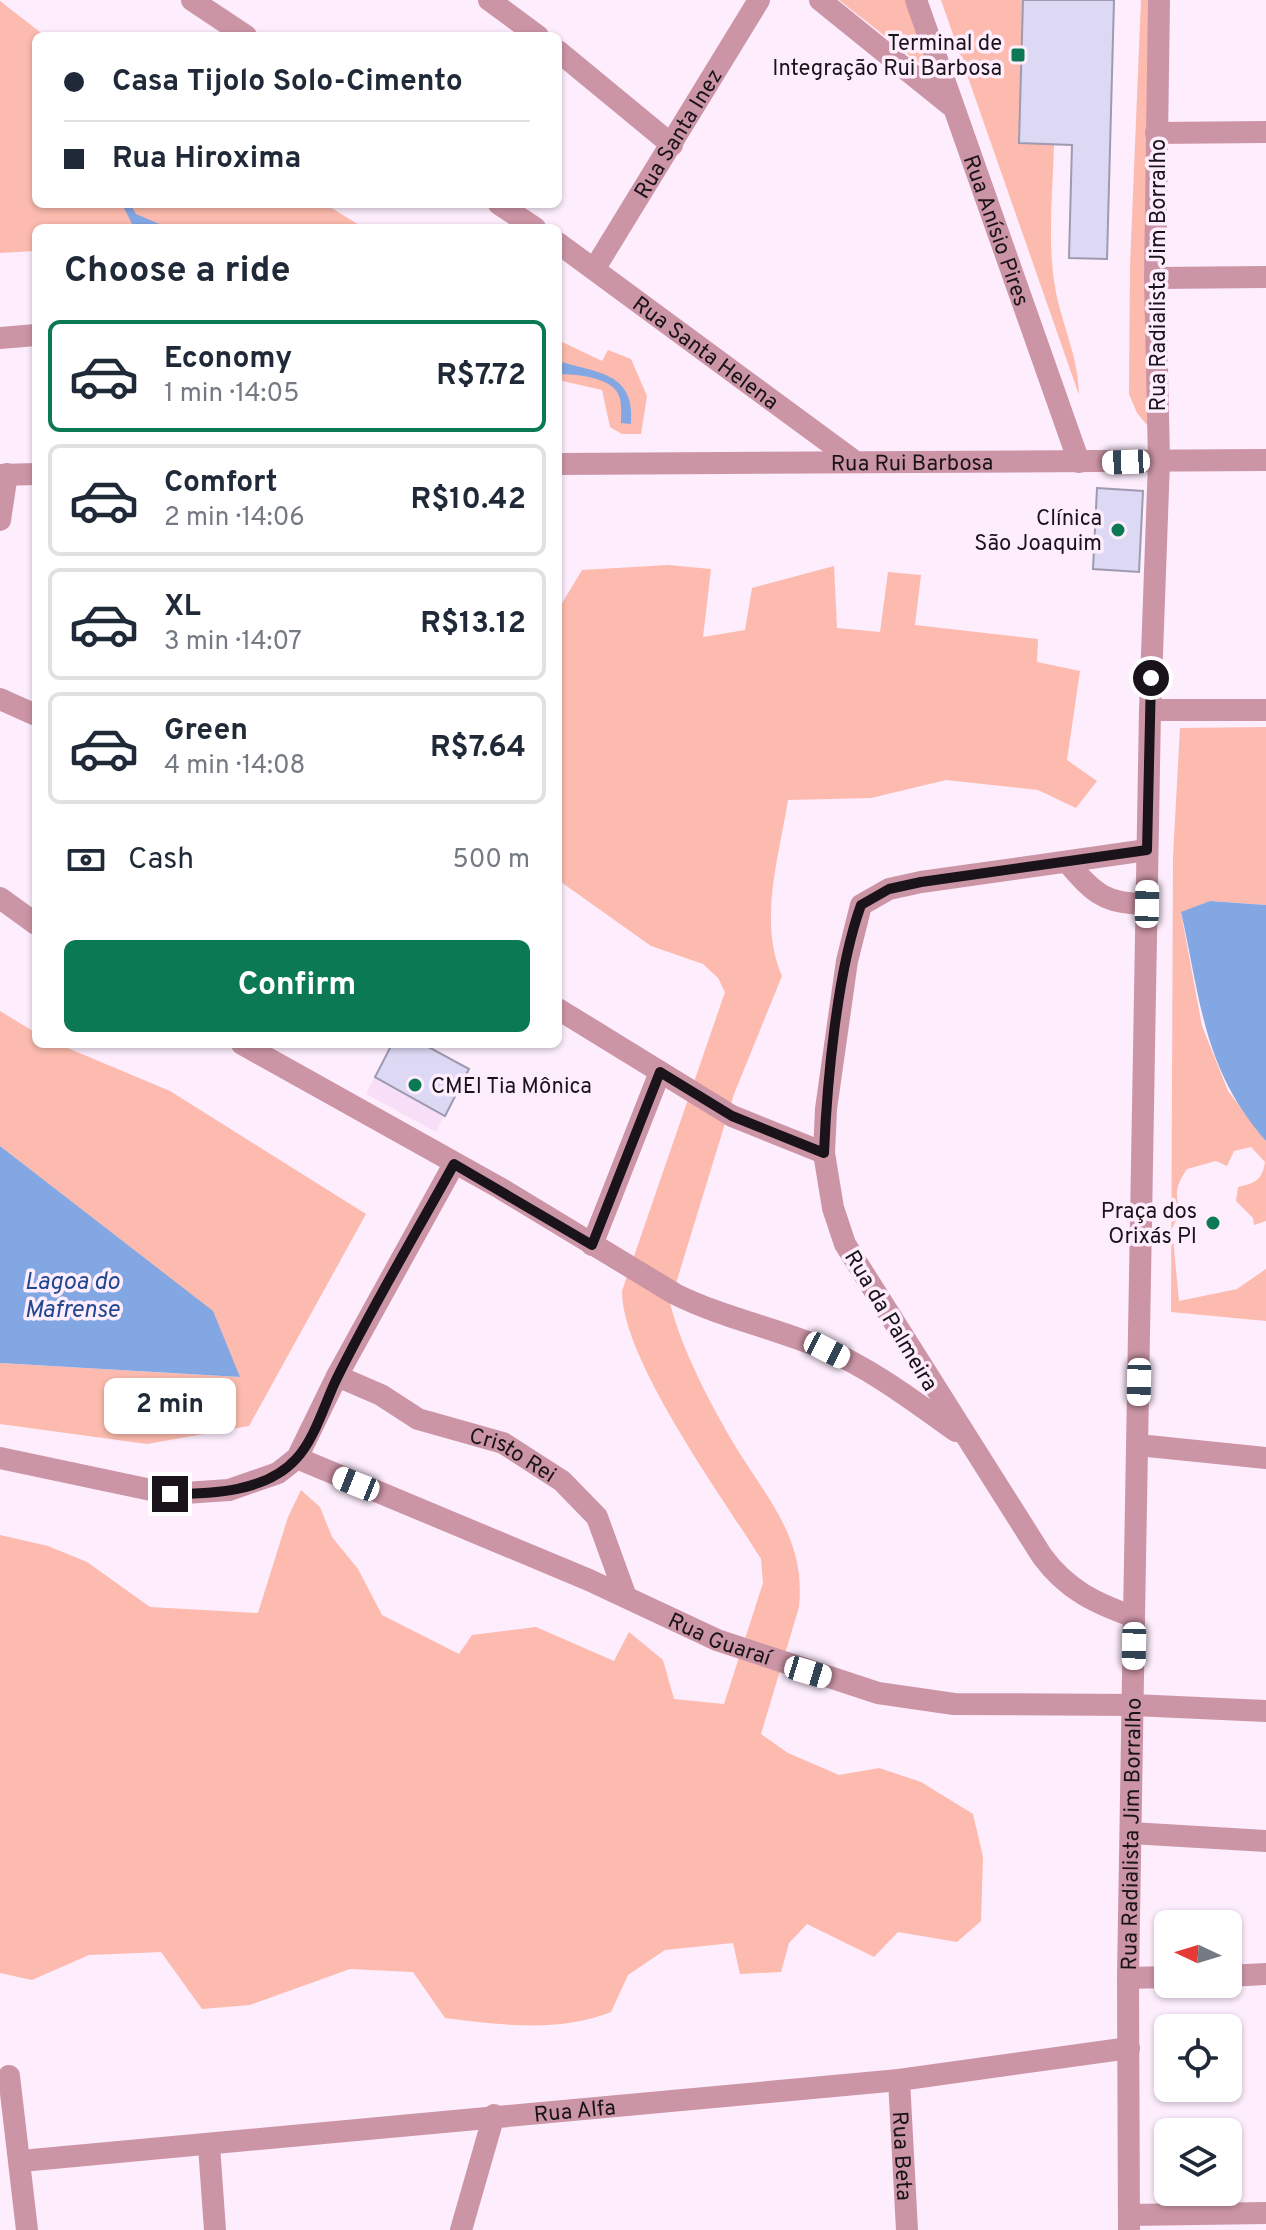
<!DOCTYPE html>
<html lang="en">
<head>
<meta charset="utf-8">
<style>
  body { margin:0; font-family:Overpass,sans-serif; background:#f2f2f3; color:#1f2937; height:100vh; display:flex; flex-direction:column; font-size:30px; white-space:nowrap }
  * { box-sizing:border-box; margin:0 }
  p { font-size:26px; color:#747a83 }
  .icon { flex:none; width:44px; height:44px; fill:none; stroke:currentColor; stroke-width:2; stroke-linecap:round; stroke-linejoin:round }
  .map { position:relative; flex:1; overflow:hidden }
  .side { position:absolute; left:32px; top:224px; width:530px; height:824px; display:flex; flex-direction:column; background:#fff; border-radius:12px; box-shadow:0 2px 6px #0004 }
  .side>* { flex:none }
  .top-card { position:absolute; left:32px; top:32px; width:530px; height:176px; border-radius:12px; box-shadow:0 2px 6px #0004; display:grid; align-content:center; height:176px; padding:0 32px; background:#fff }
  .needle { width:52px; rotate:274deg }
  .controls { position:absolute; left:1154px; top:1910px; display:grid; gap:16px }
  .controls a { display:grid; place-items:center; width:88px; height:88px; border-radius:12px; background:#fff; box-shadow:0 2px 6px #0004; font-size:40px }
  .end { position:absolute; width:36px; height:36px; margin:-18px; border:10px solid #1a141a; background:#fff; box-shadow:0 0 0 4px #fff }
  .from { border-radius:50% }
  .bubble { position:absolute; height:56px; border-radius:12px; background:#fff; box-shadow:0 2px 6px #0004; font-size:26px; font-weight:700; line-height:56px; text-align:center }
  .car { position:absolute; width:24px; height:48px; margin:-24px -12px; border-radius:10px; box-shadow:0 0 6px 2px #0007; background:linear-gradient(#fff 24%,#345 0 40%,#fff 0 76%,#345 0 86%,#fff 0) }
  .top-card b { display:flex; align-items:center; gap:28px; height:76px; font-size:30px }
  .top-card b+b { border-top:2px solid #e0e1e3 }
  .top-card i { width:20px; height:20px; background:#1f2937 }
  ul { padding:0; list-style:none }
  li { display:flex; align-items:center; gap:24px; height:112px; margin:0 16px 12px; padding:0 16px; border:4px solid #e0e1e3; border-radius:12px }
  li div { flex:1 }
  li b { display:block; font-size:30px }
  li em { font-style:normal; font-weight:700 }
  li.on { border-color:#0b7954 }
  li>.icon { width:72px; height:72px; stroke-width:1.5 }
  h2 { padding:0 32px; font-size:36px; line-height:96px }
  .pay { display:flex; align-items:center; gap:20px; height:88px; padding:0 32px; font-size:30px }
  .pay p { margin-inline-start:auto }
  .primary-button { display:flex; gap:16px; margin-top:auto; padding:16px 32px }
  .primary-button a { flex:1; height:92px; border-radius:12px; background:#0b7954; color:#fff; font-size:32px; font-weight:700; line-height:92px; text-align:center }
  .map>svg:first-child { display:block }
  .built { fill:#f7dff7 }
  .green { fill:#fcbbae }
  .water { fill:#83a7e3 }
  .building { fill:#ddd9f5; stroke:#9e9ab0; stroke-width:2 }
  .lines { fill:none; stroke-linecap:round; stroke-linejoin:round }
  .minor { stroke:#cc95a6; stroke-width:22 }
  .tertiary { stroke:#cc95a6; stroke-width:22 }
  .route { stroke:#1a141a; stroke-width:10 }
  .poi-dot { fill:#0b7954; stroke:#fdedfd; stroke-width:3 }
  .labels { text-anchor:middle; stroke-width:7; stroke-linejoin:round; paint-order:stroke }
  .poi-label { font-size:22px; fill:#1a141a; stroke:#fdedfd; text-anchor:end }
  .street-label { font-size:22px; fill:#1a141a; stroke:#fdedfd }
  .water-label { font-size:24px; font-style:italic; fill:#1f488f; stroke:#fdedfd }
</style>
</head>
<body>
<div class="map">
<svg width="1266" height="2230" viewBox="0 0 1266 2230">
  <rect width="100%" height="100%" fill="#fdedfd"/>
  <polygon class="built" points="392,1044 423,1044 469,1069 436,1132 366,1094"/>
  <g class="green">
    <polygon points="839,0 905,0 927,60 923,66"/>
    <path d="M 941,0 L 1023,0 L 1019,143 L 1054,144 C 1053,191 1047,240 1055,287 C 1061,323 1079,358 1079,395 Z"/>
    <polygon points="1141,0 1156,0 1157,437 1137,413 1129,394 1130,266"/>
    <polygon points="0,1 45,36 36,36 36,204 325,204 364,228 36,228 36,251 0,253"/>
    <polygon points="558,340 602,361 608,350 631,359 647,396 641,434 622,434 610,427 602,390 558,380"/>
    <path d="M 668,565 L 711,569 L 703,637 L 745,630 L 752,588 L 834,566 L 837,628 L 880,632 L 888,572 L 921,575 L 915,625 L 1038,639 L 1037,662 L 1080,671 L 1067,760 L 1097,781 L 1076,808 L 1038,790 L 946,780 L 871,798 L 788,800 C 779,857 758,921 782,976 L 734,1094 L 670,1303 C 682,1351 712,1407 737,1449 C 770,1502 806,1541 799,1607 L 761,1734 L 788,1753 L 839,1775 L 879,1768 L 921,1782 L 973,1814 L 983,1857 L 981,1921 L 957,1942 L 898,1932 L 874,1957 L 807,1924 L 789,1943 L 781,1972 L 740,1974 L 733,1943 L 665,1950 L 628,1975 L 611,2012 C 557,2033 502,2025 445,2018 L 413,1972 L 350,1969 L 250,2005 L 202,2009 L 161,1952 L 89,1955 L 32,1980 L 0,1973 L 0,1535 L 48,1546 L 87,1562 L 150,1607 L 258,1613 L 288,1517 L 301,1490 L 320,1507 L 332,1537 L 358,1569 L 382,1615 L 459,1654 L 472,1635 L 536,1627 L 614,1661 L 629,1632 L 663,1660 L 674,1699 L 724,1704 L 763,1583 L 761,1559 C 722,1496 622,1360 622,1291 L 725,992 L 718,978 L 703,964 L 651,946 L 561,882 L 558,610 L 582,570 Z"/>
    <path d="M 1266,727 L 1266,905 L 1210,901 L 1181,913 L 1202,1026 L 1228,1091 L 1266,1141 L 1266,1221 L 1254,1225 L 1253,1218 L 1236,1201 L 1238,1187 C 1256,1183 1262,1180 1265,1162 L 1251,1147 L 1234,1151 L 1227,1166 L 1216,1161 L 1187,1169 C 1176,1185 1174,1194 1181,1212 L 1172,1228 L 1179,1301 L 1237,1289 L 1266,1269 L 1266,1321 L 1171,1312 L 1173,857 L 1180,728 Z"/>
    <polygon points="0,1011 36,1033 36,1044 58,1044 170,1091 366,1214 249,1426 147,1444 0,1424 0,1363 239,1377 212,1311 0,1146"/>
  </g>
  <g class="water">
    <polygon points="122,204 130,204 136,214 169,228 134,228"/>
    <path d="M 558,361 C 595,373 636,371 631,424 L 621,423 C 621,415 622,403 619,396 C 613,377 575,374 558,374 Z"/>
    <path d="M 1210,901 L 1266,905 L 1266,1141 C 1203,1069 1201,1001 1181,912 Z"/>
    <polygon points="0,1146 213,1311 240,1377 0,1363"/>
  </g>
  <g class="building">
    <polygon points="1023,0 1114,0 1107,259 1069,258 1072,145 1019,143"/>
    <polygon points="1097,488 1143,491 1139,572 1093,569"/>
    <polygon points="392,1044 423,1044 469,1069 445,1116 375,1077"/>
  </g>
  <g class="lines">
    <g class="minor">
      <polyline points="192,0 246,36"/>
      <polyline points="489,0 538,36"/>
      <polyline points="820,0 950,105"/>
      <polyline points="558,51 672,145"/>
      <polyline points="1156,133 1266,132"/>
      <polyline points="499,204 535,228"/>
      <path id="s1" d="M 558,243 L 853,460"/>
      <path id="s2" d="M 595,268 L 759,0"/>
      <polyline points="1155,278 1266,277"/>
      <polyline points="0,338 36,335"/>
      <polyline points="0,520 7,474"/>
      <polyline points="0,699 36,715"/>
      <polyline points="1150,710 1266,710"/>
      <path d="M 1067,862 C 1094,893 1104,904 1147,904"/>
      <polyline points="0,898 36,924"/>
      <polyline points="558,1009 732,1116 824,1153"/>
      <path d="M 242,1044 L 500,1188 L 675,1294 C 723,1318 776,1328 825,1349 C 872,1369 915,1402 956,1431"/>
      <polyline points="592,1245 660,1072"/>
      <path id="s3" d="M 337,1376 L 381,1395 L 418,1419 L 503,1443 L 562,1481 L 597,1517 L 626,1597"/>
      <polyline points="1138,1445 1266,1458"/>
      <polyline points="0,1458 170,1494 229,1490 278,1473 297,1458 337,1376 454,1164"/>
      <path id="s4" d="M 297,1458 L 589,1580 L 717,1640 L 878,1693 L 954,1704 L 1133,1705 L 1266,1711"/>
      <path d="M 1134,1617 C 1095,1603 1067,1590 1042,1556 L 845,1244 L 833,1208 L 824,1153 L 826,1109 L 847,961 L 861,905 L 889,889 L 921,882 L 1147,850"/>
      <polyline points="1131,1833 1266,1841"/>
      <polyline points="1228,1976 1266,1974"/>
      <polyline points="1128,1978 1168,1977"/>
      <polyline points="9,2076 27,2230"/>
      <path id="s5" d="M 899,2080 L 907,2230"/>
      <polyline points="209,2146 215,2230"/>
      <path id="s6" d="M 21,2161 L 899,2080 L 1129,2048"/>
      <polyline points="1129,2215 1266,2213"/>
      <polyline points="461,2230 494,2115"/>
      <path id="s7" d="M 1129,2230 L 1128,1978 L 1134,1617 L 1150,710 L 1159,461 L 1155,278 L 1159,0"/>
    </g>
    <g class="tertiary">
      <path id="s8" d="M 916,0 L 1079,462"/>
      <path id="s9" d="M 558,464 L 1266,460"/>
      <polyline points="0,475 36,474"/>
    </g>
  </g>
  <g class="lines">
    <path class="route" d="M 170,1494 C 212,1494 266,1492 296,1459 C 315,1439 325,1402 337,1378 C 373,1305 415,1235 454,1164 L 592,1245 L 660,1072 L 732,1116 L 824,1153 C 827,1082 837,971 861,905 L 889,889 L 921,882 L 1147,850 L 1151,678"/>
  </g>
  <g class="poi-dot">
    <rect x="1010" y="47" width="16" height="16" rx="4"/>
    <circle cx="1118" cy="530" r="8"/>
    <circle cx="415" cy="1085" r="8"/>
    <circle cx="1213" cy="1223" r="8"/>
  </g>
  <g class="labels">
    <g class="poi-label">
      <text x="1002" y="50">Terminal de<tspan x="1002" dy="25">Integração Rui Barbosa</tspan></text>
      <text x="1102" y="525">Clínica<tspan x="1102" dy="25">São Joaquim</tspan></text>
      <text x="431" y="1093" text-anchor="start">CMEI Tia Mônica</text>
      <text x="1197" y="1218">Praça dos<tspan x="1197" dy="25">Orixás PI</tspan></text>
    </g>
    <g class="street-label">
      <text dy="8" stroke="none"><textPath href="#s2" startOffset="158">Rua Santa Inez</textPath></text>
      <text dy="8" stroke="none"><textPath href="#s8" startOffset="244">Rua Anísio Pires</textPath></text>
      <text transform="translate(1157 275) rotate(-90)" y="8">Rua Radialista Jim Borralho</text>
      <text dy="8" stroke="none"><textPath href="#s1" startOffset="184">Rua Santa Helena</textPath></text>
      <text dy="8" stroke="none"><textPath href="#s9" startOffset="354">Rua Rui Barbosa</textPath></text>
      <text transform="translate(892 1320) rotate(59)" y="8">Rua da Palmeira</text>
      <text dy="8" stroke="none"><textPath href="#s3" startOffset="194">Cristo Rei</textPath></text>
      <text dy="8" stroke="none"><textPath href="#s4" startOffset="460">Rua Guaraí</textPath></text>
      <text dy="8" stroke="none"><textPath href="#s7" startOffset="396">Rua Radialista Jim Borralho</textPath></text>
      <text dy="8" stroke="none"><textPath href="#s6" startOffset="556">Rua Alfa</textPath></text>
      <text dy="8" stroke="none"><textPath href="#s5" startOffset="76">Rua Beta</textPath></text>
    </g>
    <g class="water-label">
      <text x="72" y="1289">Lagoa do<tspan x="72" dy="28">Mafrense</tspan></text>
    </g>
  </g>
</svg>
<div class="controls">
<a><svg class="needle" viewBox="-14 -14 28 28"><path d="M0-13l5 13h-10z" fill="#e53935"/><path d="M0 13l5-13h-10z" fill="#747a83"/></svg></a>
<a><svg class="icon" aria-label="locate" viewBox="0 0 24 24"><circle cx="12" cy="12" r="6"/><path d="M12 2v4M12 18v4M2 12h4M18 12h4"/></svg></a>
<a><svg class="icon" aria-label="layers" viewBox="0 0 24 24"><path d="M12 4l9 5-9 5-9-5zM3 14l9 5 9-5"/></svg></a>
</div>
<i class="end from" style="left:1151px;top:678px"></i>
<i class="end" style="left:170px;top:1494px"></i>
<div class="bubble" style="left:104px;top:1378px;width:132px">2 min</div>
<i class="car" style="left:1126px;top:462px;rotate:268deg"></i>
<i class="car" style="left:1147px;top:904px;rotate:1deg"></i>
<i class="car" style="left:827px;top:1350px;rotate:117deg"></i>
<i class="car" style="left:1139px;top:1382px;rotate:181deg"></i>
<i class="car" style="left:356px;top:1484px;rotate:292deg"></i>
<i class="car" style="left:1134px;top:1646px;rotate:181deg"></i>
<i class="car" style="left:808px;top:1672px;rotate:107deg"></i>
<div class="top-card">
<b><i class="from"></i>Casa Tijolo Solo-Cimento</b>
<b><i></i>Rua Hiroxima</b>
</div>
<section class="side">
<h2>Choose a ride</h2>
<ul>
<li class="on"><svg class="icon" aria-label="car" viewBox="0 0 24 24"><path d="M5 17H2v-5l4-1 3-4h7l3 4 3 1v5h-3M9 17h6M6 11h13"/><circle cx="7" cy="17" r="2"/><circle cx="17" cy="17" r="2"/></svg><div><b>Economy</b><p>1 min · 14:05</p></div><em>R$7.72</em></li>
<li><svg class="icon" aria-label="car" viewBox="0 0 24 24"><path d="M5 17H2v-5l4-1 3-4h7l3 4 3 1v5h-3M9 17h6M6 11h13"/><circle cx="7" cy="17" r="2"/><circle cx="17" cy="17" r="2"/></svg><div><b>Comfort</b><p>2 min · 14:06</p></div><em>R$10.42</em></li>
<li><svg class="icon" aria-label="car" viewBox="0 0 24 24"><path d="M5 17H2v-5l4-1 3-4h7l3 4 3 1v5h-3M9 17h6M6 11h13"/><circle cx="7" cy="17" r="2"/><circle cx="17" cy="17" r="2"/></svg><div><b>XL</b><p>3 min · 14:07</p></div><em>R$13.12</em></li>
<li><svg class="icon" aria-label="car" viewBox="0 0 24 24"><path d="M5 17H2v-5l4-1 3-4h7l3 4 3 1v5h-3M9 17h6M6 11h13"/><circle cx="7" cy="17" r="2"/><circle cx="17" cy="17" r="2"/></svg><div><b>Green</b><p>4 min · 14:08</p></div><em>R$7.64</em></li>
</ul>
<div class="pay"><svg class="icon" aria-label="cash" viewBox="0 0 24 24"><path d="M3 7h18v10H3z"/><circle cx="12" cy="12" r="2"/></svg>Cash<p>500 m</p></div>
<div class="primary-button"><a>Confirm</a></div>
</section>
</div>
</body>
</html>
